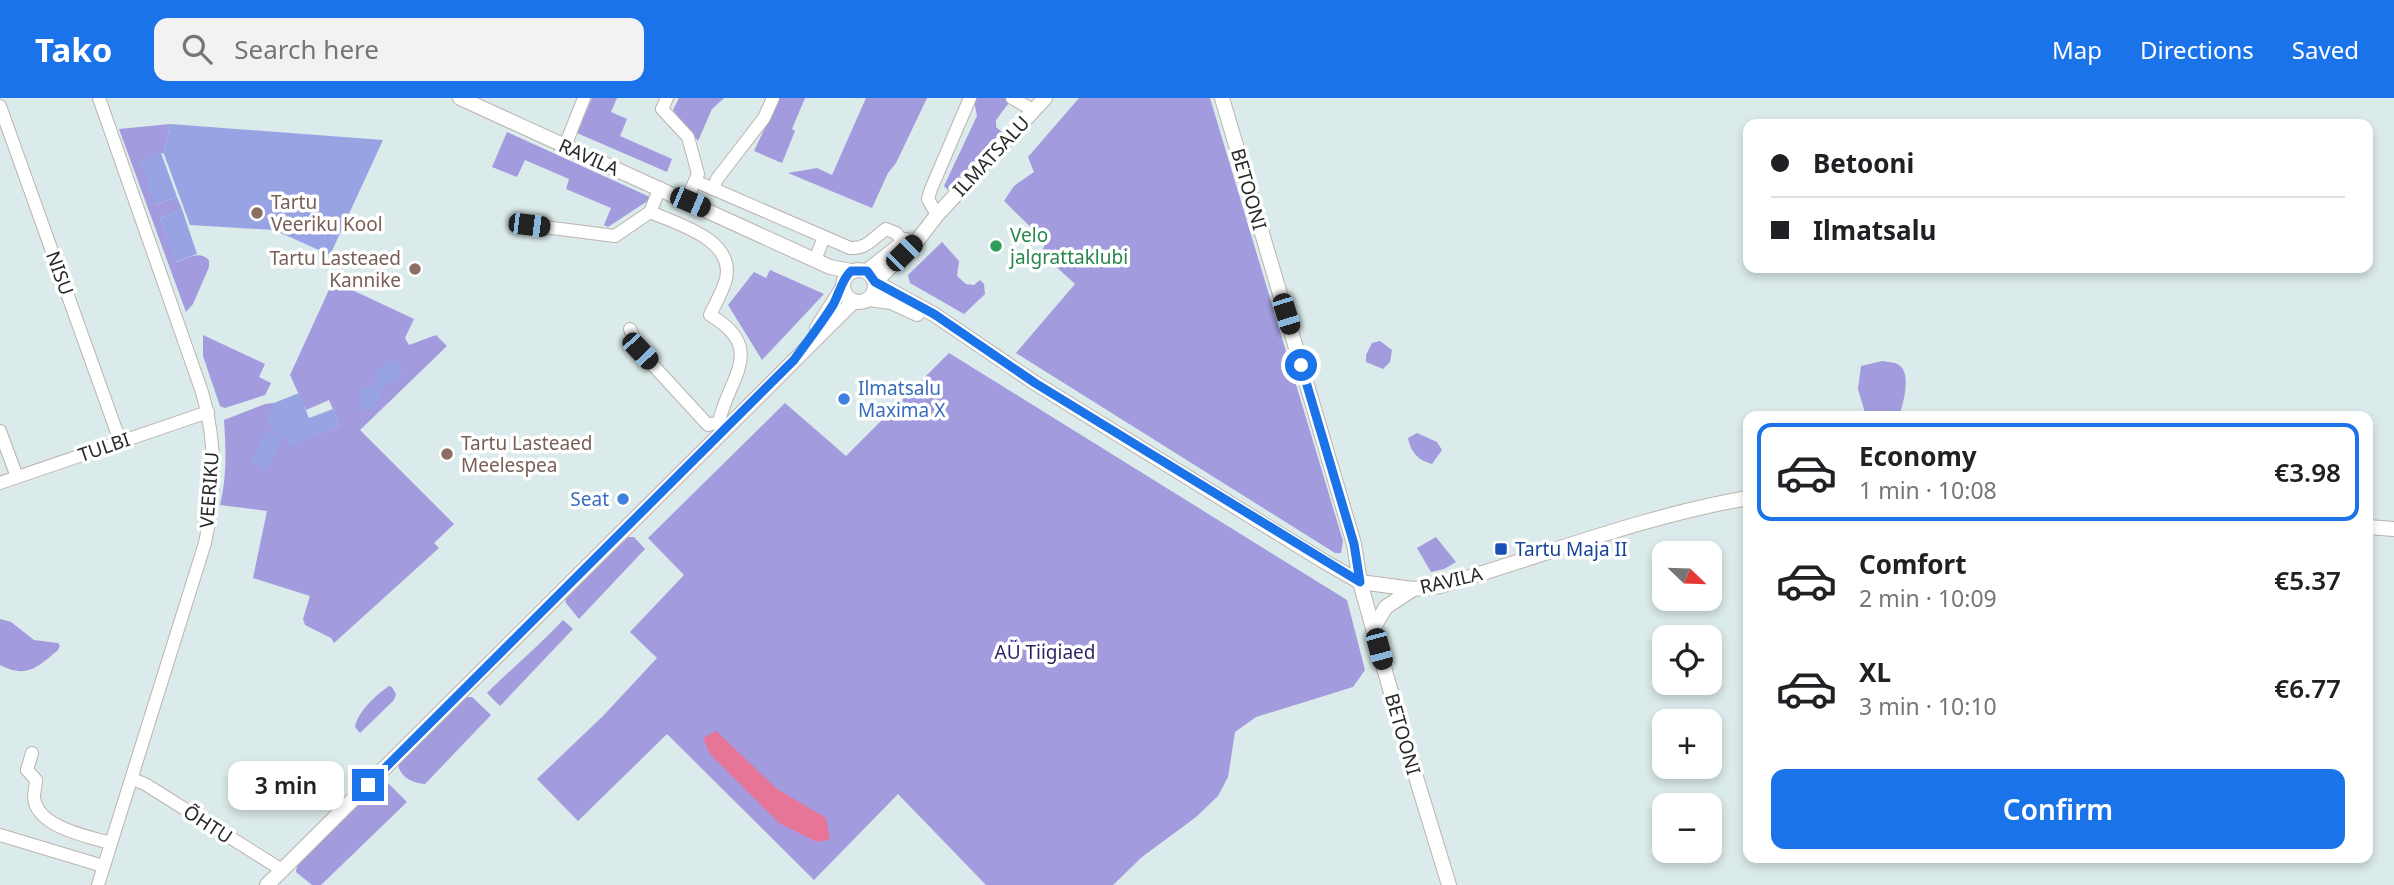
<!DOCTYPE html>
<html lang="en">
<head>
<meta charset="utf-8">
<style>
  body { margin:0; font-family:"Noto Sans",sans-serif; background:#f2f2f2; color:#202124; height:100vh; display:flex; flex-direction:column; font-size:26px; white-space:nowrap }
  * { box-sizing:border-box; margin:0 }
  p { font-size:23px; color:#757577 }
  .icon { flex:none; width:38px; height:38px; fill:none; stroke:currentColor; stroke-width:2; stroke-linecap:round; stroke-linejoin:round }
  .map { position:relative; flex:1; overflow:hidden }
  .side { position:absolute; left:1743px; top:313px; width:630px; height:452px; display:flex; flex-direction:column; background:#fff; border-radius:14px; box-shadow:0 4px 10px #0003 }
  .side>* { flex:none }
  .hud { position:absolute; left:1743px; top:21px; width:630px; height:154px; border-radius:14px; box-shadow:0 4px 10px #0003; display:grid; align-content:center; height:154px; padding:0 28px; background:#fff }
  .needle { width:46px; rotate:113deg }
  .tools { position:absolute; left:1652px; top:443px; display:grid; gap:14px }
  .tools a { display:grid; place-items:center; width:70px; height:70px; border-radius:14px; background:#fff; box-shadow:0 4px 10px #0003; font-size:35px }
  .end { position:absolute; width:32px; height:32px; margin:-16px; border:9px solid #1a73e8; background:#fff; box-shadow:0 0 0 4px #fff }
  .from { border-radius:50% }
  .bubble { position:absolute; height:49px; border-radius:14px; background:#fff; box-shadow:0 4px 10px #0003; font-size:23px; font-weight:600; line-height:49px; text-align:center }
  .car { position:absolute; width:21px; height:42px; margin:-21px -10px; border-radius:9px; box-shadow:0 0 5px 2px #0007; background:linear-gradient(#222 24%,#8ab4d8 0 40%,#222 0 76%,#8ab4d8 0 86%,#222 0) }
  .hud b { display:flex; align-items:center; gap:24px; height:66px; font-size:26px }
  .hud b+b { border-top:2px solid #e0e0e0 }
  .hud i { width:18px; height:18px; background:#202124 }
  ul { padding:12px 0 0; list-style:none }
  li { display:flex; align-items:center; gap:21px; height:98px; margin:0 14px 10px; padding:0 14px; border:4px solid transparent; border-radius:14px }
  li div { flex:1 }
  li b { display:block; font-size:26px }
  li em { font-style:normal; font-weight:600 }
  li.current { border-color:#1a73e8 }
  li>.icon { width:63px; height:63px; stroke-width:1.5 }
  .cta { display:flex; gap:14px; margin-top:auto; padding:14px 28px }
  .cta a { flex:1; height:80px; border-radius:14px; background:#1a73e8; color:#fff; font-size:28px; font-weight:600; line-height:80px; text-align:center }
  header { display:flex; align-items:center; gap:42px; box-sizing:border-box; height:98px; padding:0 35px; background:#1a73e8; color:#fff }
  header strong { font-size:33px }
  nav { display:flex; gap:38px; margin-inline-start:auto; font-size:24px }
  .search { width:490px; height:63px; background:#f2f2f2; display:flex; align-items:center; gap:18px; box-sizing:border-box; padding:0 24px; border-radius:14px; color:#757577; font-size:26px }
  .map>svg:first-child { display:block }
  .green { fill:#a29bdd }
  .pitch { fill:#98a3e4 }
  .water { fill:#e67597 }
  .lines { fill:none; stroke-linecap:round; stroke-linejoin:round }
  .minor-casing { stroke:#bcb3af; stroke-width:14 }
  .tertiary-casing { stroke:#bcb3af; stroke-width:16 }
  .minor { stroke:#fff; stroke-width:12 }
  .tertiary { stroke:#fff; stroke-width:14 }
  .route { stroke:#1a73e8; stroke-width:9 }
  .education-dot { fill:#8d6e63; stroke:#fff; stroke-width:2.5 }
  .leisure-dot { fill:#2e9e5b; stroke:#fff; stroke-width:2.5 }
  .shop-dot { fill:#3f7fe0; stroke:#fff; stroke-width:2.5 }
  .transit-dot { fill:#1a4fb4; stroke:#fff; stroke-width:2.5 }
  .labels { text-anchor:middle; stroke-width:7; stroke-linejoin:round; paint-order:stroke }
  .street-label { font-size:19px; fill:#292929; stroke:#fff }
  .education-label { font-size:19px; fill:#785e54; stroke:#fff; text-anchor:start }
  .leisure-label { font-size:19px; fill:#27864d; stroke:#fff; text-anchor:start }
  .shop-label { font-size:19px; fill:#366cbe; stroke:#fff; text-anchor:start }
  .transit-label { font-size:19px; fill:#164399; stroke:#fff; text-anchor:start }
  .park-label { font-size:19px; fill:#2d1f60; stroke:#fff }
</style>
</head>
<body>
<header>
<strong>Tako</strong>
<div class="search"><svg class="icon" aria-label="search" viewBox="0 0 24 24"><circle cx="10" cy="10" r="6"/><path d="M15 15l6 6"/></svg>Search here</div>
<nav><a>Map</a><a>Directions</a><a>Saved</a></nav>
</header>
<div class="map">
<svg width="2394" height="787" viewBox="0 0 2394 787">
  <rect width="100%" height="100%" fill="#dbeaea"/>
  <g class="green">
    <polygon points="592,0 617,0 611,14 627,21 620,38 672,61 667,74 577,35"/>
    <polygon points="679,0 724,0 712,11 698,43 673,12"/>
    <polygon points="779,0 805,0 792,31 795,33 782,65 754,53"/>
    <polygon points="866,0 927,0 896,65 888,75 872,110 788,75 817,70 832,77"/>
    <polygon points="976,0 1009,0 1008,6 996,22 996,29 1002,34 948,92 944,88 977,18 974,3"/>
    <polygon points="1079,0 1210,0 1343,443 1341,455 1335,455 1016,255 1075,186 1041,155 1046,144 1004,103 1014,88 1034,74 1028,59"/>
    <path d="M 170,26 L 164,56 L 161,55 L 155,107 L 177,99 L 182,111 L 160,120 L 176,164 C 188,160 199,152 209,162 L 209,169 L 193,206 L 186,214 L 119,31 Z"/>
    <polygon points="507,34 652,100 608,129 604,127 611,110 566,91 569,81 525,62 517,79 492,69"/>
    <polygon points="942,144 959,163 957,178 966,186 974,187 980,182 984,186 985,196 964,216 910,185 908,177"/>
    <polygon points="770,172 824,196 762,262 728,207 754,174 766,180"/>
    <path d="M 333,183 L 414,221 L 405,240 L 409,247 L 436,237 L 447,248 L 360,332 L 454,426 L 434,445 L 439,450 L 334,545 L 331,540 L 305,527 L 303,521 L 310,498 L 253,480 L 267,413 L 220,407 C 227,378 226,351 224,322 L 265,306 L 274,305 L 291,347 L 340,328 L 329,302 L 306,312 L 290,277 Z"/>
    <polygon points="203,237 265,266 259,279 271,285 265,297 225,310 220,308 203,258"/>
    <polygon points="1380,243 1392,252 1390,264 1383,271 1366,264 1366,257 1372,245"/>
    <polygon points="949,255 1347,502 1365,572 1353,589 1256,619 1235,634 1228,679 1218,698 1196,719 1142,759 1113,787 986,787 898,696 814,782 667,636 578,723 537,681 603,618 657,560 630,534 684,477 648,440 785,305 846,358"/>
    <path d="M 1882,263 C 1887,264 1895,264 1899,267 C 1912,276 1903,307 1899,318 L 1866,318 L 1858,291 L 1861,268 Z"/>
    <path d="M 1417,335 L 1437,344 L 1442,352 L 1432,366 C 1417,362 1411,354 1408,340 Z"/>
    <polygon points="628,439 634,439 645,451 579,521 566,505 565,500"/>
    <polygon points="1436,439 1456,464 1444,471 1431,474 1417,450"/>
    <path d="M 0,521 L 11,524 L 34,542 L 58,545 L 60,548 L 58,552 C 38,569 27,581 0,567 Z"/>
    <path d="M 563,522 L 573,531 L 500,608 L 487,595 C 512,570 539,548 563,522 Z"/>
    <path d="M 389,588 L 392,589 L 396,596 L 394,602 L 360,635 L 355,629 C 358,613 376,597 389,588 Z"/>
    <path d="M 464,599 L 472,599 L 491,617 L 425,686 C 413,685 401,680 398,667 Z"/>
    <polygon points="380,685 388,685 407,704 321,787 312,787 296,774 297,768"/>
  </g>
  <g class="pitch">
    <polygon points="170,26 383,42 330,157 274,132 190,127 164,56"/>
    <polygon points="161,55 177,99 155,107 140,62"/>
    <polygon points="182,111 197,156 175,164 160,120"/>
    <polygon points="391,263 397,264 402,268 401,278 385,288 374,311 363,313 359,306 363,291 374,287 376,272"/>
    <polygon points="299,295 309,320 333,311 340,328 290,348 285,336 267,372 251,364 266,333 274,337 267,320 274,305"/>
  </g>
  <polygon class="water" points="716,633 777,691 826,720 830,741 817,744 779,725 710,656 703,640"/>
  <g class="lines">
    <defs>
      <g id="minor">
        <polyline points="667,0 662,11 688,39 698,76 686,103"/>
        <polyline points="1012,0 1033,12"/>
        <polyline points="0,8 120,343"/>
        <polyline points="565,48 584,0"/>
        <path d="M 695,83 L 850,150 C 867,151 873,140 886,131 L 896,135 L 904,144"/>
        <polyline points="713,91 717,81 764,20 773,0"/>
        <path d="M 650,114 C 677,126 735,141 726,181 C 723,193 715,206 710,217 C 768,251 728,280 719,324 L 725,332"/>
        <polyline points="937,117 928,101 931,91 970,0"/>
        <polyline points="529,127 615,138 650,114 660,90"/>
        <polyline points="815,162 824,139"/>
        <polyline points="630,231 640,253 708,327 719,324"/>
        <polyline points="0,333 17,379"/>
        <polyline points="0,385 208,314"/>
        <path d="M 32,655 L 27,672 L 36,682 C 36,687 34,694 34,699 C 36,729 87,738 110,745"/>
        <polyline points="132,681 145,686 282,772"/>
        <polyline points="0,737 103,768"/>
        <path d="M 98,787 L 205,445 C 216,395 217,345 202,294 L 99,0"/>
      </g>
      <g id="tertiary">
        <polyline points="460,0 830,169 851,173"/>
        <polyline points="1222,0 1354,446 1360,484 1401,630 1449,787"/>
        <circle cx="859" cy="188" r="16"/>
        <polyline points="867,173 906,142"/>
        <path d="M 875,184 L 935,217 L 1035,285 L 1325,464 L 1360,484 L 1413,491 L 1440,488 C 1543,458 1643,418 1748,400"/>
        <polyline points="875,184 917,143 937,117 1045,0"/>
        <polyline points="869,201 891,204 917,216"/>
        <polyline points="817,230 843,189"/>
        <polyline points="2368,429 2394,431"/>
        <polyline points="1374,529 1386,509 1413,491"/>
        <polyline points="267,787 854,203"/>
      </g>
    </defs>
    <use href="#minor" class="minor-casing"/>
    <use href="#tertiary" class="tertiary-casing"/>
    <use href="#minor" class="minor"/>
    <use href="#tertiary" class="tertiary"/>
  </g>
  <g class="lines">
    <path class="route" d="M 368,687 L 794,262 C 807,244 821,226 833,207 C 839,196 842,181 851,173 L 867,173 L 875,184 L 934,216 L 1035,285 L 1360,484 L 1354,446 L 1301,267"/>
  </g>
  <g class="education-dot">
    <circle cx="257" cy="115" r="7"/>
    <circle cx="415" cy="171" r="7"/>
    <circle cx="447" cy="356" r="7"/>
  </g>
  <circle class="leisure-dot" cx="996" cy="148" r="7"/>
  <g class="shop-dot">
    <circle cx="844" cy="301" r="7"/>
    <circle cx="623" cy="401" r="7"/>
  </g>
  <rect class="transit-dot" x="1494" y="444" width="14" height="14" rx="3.5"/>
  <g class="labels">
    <g class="street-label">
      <text transform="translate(991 58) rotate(-47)" y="7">ILMATSALU</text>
      <text transform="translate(589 59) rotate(24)" y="7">RAVILA</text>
      <text transform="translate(1249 91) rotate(74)" y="7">BETOONI</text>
      <text transform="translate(60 175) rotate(70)" y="7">NISU</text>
      <text transform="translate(104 349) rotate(-19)" y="7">TULBI</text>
      <text transform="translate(209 392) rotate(-86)" y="7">VEERIKU</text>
      <text transform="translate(1451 482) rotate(-13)" y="7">RAVILA</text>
      <text transform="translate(1403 636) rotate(74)" y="7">BETOONI</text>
      <text transform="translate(208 726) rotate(33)" y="7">ÕHTU</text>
    </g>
    <g class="education-label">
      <text x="271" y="111">Tartu<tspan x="271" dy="22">Veeriku Kool</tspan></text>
      <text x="401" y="167" text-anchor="end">Tartu Lasteaed<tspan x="401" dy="22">Kannike</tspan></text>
      <text x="461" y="352">Tartu Lasteaed<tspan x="461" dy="22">Meelespea</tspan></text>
    </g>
    <g class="leisure-label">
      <text x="1010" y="144">Velo<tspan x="1010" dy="22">jalgrattaklubi</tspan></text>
    </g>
    <g class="shop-label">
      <text x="858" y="297">Ilmatsalu<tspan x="858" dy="22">Maxima X</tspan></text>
      <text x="609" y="408" text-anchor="end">Seat</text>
    </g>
    <g class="transit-label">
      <text x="1515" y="458">Tartu Maja II</text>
    </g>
    <g class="park-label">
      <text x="1045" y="561">AÜ Tiigiaed</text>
    </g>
  </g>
</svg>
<div class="tools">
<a><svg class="needle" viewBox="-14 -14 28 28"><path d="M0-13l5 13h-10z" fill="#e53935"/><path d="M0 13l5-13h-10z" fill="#757577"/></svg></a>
<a><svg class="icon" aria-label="locate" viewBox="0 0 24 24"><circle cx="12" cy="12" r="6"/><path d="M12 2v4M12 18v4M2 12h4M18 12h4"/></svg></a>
<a>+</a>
<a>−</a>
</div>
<i class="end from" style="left:1301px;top:267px"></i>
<i class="end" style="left:368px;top:687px"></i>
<div class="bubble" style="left:228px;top:663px;width:116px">3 min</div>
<i class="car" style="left:690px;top:104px;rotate:113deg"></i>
<i class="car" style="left:529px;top:127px;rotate:97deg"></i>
<i class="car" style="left:904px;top:155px;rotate:45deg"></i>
<i class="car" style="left:1286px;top:216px;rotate:163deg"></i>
<i class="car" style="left:640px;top:253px;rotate:137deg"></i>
<i class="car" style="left:1379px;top:551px;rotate:165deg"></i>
<div class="hud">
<b><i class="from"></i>Betooni</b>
<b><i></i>Ilmatsalu</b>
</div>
<section class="side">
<ul>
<li class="current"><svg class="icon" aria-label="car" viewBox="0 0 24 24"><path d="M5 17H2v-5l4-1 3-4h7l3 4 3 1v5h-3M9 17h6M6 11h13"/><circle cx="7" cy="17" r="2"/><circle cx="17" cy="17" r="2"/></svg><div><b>Economy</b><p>1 min · 10:08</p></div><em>€3.98</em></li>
<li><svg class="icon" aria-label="car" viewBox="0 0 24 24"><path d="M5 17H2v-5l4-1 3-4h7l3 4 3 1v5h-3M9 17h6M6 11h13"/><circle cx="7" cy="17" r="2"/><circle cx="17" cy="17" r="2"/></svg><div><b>Comfort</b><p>2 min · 10:09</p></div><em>€5.37</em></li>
<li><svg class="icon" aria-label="car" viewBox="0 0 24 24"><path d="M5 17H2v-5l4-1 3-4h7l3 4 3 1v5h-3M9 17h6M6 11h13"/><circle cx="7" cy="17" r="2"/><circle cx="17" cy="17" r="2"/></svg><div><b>XL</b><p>3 min · 10:10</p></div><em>€6.77</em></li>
</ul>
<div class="cta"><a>Confirm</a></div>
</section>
</div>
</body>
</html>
